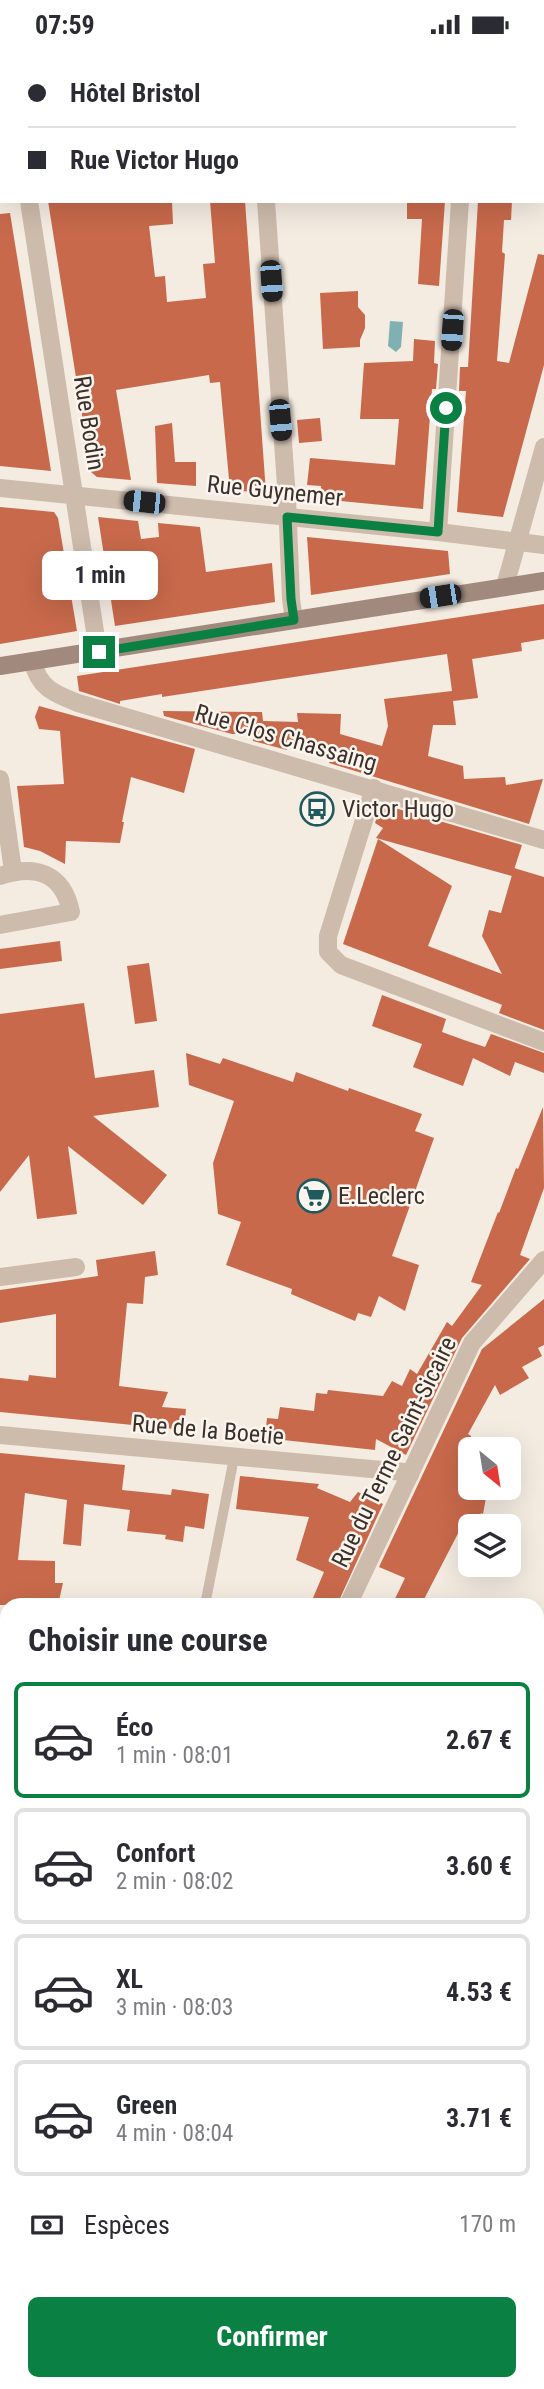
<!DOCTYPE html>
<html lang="fr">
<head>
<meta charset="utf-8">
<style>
  body { margin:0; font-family:"Roboto Condensed",sans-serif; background:#f7f7f7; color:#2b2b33; height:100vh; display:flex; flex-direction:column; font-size:26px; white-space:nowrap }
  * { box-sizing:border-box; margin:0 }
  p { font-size:23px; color:#7c7c81 }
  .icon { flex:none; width:38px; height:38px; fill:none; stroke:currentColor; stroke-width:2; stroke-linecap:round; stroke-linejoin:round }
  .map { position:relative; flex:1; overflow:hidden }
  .drawer { position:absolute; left:0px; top:1549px; width:544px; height:793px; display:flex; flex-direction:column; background:#fff; border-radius:21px 21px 0 0; box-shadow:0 7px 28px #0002 }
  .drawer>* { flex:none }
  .guide { position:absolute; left:0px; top:0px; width:544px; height:154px; box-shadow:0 7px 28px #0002; display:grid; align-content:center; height:154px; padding:0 28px; background:#fff }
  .needle { width:46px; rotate:150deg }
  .buttons { position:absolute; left:458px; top:1388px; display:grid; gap:14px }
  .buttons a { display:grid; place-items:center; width:63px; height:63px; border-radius:10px; background:#fff; box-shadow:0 7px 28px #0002; font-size:35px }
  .end { position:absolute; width:32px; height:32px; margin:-16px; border:9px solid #0b8043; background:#fff; box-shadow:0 0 0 4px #fff }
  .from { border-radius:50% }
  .bubble { position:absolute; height:49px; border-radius:10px; background:#fff; box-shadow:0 7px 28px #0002; font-size:23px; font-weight:700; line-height:49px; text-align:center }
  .car { position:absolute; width:21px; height:42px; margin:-21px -10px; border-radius:9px; box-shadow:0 0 5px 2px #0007; background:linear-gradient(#222 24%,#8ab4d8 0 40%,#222 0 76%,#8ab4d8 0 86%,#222 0) }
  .guide b { display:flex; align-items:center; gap:24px; height:66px; font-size:26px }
  .guide b+b { border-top:2px solid #e1e1e2 }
  .guide i { width:18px; height:18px; background:#2b2b33 }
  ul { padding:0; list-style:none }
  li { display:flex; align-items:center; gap:21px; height:116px; margin:0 14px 10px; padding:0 14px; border:4px solid #e1e1e2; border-radius:10px }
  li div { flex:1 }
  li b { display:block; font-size:26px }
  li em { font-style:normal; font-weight:700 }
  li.selected { border-color:#0b8043 }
  li>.icon { width:63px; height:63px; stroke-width:1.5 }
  h2 { padding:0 28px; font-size:32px; line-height:84px }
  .pay { display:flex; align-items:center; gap:18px; height:77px; padding:0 28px; font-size:26px }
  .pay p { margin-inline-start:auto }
  .cta { display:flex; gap:14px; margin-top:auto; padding:14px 28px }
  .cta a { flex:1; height:80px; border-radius:10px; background:#0b8043; color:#fff; font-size:28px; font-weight:700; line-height:80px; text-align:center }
  .status { display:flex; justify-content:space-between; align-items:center; height:49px; padding:0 35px; background:#fff; direction:ltr }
  .status svg { height:19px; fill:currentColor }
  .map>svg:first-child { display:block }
  .water { fill:#7fb0b2 }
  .building { fill:#c8694b }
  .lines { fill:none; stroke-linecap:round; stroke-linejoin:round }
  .lane { stroke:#cdbbac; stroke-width:10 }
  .street { stroke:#cdbbac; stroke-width:18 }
  .secondary { stroke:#a18a7d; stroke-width:18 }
  .route { stroke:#0b8043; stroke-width:9 }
  .labels { text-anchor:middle; stroke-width:5; stroke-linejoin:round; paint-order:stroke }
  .street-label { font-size:24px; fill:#3b302b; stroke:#fbf5ee }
  .poi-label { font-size:24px; fill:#3b302b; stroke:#fbf5ee; text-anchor:start }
</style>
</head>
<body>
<div class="status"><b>07:59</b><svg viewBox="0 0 49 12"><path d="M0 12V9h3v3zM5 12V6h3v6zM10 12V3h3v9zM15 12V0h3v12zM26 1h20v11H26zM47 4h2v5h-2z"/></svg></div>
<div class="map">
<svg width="544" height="2340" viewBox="0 0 544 2340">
  <rect width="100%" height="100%" fill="#f4ebe1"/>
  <polygon class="water" points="390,272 403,273 401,298 396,303 388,297"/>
  <g class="building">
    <polygon points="48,152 172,152 173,175 149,177 155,228 165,227 167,253 206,249 203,215 215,214 210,152 245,152 266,444 230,441 220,333 210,334 209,326 116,341 131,431 97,428 91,423"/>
    <polygon points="407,152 445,152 439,237 418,235 422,170 407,170"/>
    <polygon points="478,152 512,152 511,171 504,171 502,203 505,205 497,312 509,314 538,205 544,206 544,316 503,468 457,463 466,342 459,342 460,318 468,318"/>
    <polygon points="10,164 22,238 51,422 0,417 0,165"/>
    <polygon points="358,242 358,258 365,266 365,279 360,291 360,298 323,300 320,244"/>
    <polygon points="414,290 435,292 434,314 438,315 436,340 432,340 423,460 320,450 321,437 307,436 310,409 395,416 399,370 360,370 364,314 413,312"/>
    <polygon points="320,369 322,392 299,394 297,371"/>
    <polygon points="172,374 175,413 196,413 196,437 157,434 155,377"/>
    <polygon points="0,458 54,463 58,469 77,582 0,595"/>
    <polygon points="98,468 138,472 141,490 159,488 158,474 200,478 206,523 272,514 275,553 115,577"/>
    <polygon points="307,488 448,502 450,525 311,546"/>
    <polygon points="544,555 544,590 521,594 522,602 472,610 478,649 453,652 456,676 433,676 428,707 463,717 464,730 505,728 506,736 543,730 529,775 329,714 334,698 287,691 287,701 253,692 253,685 232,685 164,667 163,662 262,663 263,672 298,673 297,664 341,665 340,685 382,697 388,677 384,650 452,642 447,605 162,648 162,645 120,652 120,655 79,642 77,627"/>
    <polygon points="39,657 195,700 184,744 131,728 122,773 124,773 120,794 66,792 65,815 40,802 24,798 17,737 64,735 60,682 39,680 35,668"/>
    <polygon points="381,755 522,796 512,827 376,789 383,779 375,774"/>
    <polygon points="378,790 452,837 428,897 502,925 482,887 489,861 501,864 514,819 544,828 544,981 499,964 502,956 500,955 343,895"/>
    <polygon points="60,892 62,912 0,920 0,900"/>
    <polygon points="149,914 157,972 135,975 127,917"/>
    <polygon points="382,946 446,970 442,983 464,991 485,998 491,985 544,1004 544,1024 515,1013 510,1027 473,1009 463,1037 413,1018 422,995 372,977"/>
    <polygon points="84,954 95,1029 154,1021 159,1058 93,1067 167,1126 143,1156 68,1097 77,1165 37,1170 29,1106 0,1143 0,965"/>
    <polygon points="186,1004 220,1015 223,1009 293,1033 296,1023 348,1042 349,1039 422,1065 415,1082 434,1089 392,1207 419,1216 405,1262 379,1247 371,1268 358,1264 355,1272 291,1245 292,1240 226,1216 241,1173 218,1165 213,1114 234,1052 189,1036"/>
    <polygon points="543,1058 544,1139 520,1206 530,1210 462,1289 406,1406 376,1390 375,1401 265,1389 267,1369 278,1370 280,1358 314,1362 316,1344 327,1345 328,1341 383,1347 392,1332 402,1337 410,1320 417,1325 447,1273 452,1277 482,1236 471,1233 498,1163 499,1164 516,1119 518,1120"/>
    <polygon points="155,1202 158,1226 145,1228 143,1255 127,1254 119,1337 168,1343 162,1358 186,1360 184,1381 0,1363 0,1329 28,1332 29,1326 56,1329 56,1265 0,1274 0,1241 98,1227 96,1211"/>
    <polygon points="544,1250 544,1296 538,1299 542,1307 522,1318 529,1329 500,1346 495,1336 468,1385 471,1387 471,1438 488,1438 483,1465 481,1464 477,1473 466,1469 421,1556 392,1556 405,1529 379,1518 482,1300"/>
    <polygon points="0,1404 125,1416 122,1441 171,1446 172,1440 209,1445 204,1480 185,1477 183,1493 165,1490 166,1486 127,1482 130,1461 84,1455 81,1497 63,1495 67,1451 25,1444 18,1511 55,1512 55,1534 63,1534 58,1556 0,1556"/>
    <polygon points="240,1427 319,1435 317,1439 350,1453 358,1443 383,1455 337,1556 310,1556 324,1523 296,1511 309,1468 236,1460"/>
  </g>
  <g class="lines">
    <polyline class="lane" points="205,1556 234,1409"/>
    <g class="street">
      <polyline points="5,0 6,2"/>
      <polyline points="255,0 255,2"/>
      <polyline points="470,2 470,0"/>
      <polyline points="29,152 98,602"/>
      <polyline points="266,152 287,450 291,550 294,571"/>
      <polyline points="0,439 438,483 544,496"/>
      <polyline points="438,483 460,152"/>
      <polyline points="505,537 544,398"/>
      <path d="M 33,612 C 38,639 55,645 78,654 L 544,791"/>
      <polyline points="0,730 13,822"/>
      <polyline points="374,739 328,887 328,903 341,916 544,993"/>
      <path d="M 0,827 C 36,815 63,824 71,863 L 0,876"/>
      <polyline points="0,1228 76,1218"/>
      <polyline points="0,1386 404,1423 410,1426"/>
      <polyline points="348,1556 472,1294 544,1211"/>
      <polyline points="0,1737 7,1735"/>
      <polyline points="0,1772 7,1806"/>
      <polyline points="0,1983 7,1973"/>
      <polyline points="211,2334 211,2340"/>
      <polyline points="244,2334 248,2340"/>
      <polyline points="408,2340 409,2334"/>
    </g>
    <polyline class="secondary" points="0,617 544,532"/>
  </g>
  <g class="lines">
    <polyline class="route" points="99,603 294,571 291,550 287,468 438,483 446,359"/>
  </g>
  <defs>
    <symbol id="bus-ring" viewBox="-11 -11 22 22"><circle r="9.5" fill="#fbf5ee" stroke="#1f5a5e" stroke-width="1.5"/><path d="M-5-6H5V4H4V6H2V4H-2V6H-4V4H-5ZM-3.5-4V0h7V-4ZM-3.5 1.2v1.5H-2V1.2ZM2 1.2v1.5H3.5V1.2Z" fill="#1f5a5e"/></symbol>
    <symbol id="supermarket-ring" viewBox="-11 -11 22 22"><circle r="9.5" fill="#fbf5ee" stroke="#1f5a5e" stroke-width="1.5"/><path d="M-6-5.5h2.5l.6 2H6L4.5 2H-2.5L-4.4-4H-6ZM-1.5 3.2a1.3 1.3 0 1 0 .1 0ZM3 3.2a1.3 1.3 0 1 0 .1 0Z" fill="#1f5a5e"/></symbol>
  </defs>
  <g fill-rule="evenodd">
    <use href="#bus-ring" x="298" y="741" width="38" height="38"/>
    <use href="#supermarket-ring" x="295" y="1128" width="38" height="38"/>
  </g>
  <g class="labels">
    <g class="street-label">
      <text transform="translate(89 374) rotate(81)" y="8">Rue Bodin</text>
      <text transform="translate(275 442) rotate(6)" y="8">Rue Guynemer</text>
      <text transform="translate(286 689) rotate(16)" y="8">Rue Clos Chassaing</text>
      <text transform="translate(208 1381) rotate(5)" y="8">Rue de la Boetie</text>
      <text transform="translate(394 1403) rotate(-64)" y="8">Rue du Terme Saint-Sicaire</text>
    </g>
    <g class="poi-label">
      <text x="342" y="768">Victor Hugo</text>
      <text x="338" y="1155">E.Leclerc</text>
    </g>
  </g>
</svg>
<div class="buttons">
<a><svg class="needle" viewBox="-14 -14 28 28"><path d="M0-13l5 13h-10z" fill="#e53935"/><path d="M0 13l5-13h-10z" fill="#7c7c81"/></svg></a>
<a><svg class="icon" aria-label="layers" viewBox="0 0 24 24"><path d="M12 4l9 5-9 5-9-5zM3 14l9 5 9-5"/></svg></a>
</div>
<i class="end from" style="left:446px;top:359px"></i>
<i class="end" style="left:99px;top:603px"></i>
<div class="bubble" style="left:42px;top:502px;width:116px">1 min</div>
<i class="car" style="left:271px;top:232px;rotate:176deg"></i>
<i class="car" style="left:452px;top:281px;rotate:184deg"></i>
<i class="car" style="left:280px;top:371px;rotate:175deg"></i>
<i class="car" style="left:144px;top:453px;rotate:276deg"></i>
<i class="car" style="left:440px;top:547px;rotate:261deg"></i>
<div class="guide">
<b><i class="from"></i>Hôtel Bristol</b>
<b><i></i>Rue Victor Hugo</b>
</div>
<section class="drawer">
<h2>Choisir une course</h2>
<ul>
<li class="selected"><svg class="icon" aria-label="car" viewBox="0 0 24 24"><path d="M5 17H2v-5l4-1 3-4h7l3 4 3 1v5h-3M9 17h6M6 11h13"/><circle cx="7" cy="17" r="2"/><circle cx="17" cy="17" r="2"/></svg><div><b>Éco</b><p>1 min · 08:01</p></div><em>2.67 €</em></li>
<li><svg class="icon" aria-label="car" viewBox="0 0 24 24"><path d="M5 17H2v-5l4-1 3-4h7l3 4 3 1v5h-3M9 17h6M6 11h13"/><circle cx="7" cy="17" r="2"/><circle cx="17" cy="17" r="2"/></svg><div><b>Confort</b><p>2 min · 08:02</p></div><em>3.60 €</em></li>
<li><svg class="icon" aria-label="car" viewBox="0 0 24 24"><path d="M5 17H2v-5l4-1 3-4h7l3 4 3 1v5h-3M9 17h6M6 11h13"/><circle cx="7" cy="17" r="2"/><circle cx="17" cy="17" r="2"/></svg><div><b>XL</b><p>3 min · 08:03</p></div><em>4.53 €</em></li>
<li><svg class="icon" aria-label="car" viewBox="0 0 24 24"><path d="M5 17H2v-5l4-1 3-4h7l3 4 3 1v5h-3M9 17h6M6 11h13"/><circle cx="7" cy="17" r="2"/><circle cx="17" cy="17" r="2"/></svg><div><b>Green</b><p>4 min · 08:04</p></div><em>3.71 €</em></li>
</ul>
<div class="pay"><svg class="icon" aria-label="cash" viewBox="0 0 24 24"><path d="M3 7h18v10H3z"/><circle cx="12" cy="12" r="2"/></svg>Espèces<p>170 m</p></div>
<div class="cta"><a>Confirmer</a></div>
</section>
</div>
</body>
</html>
